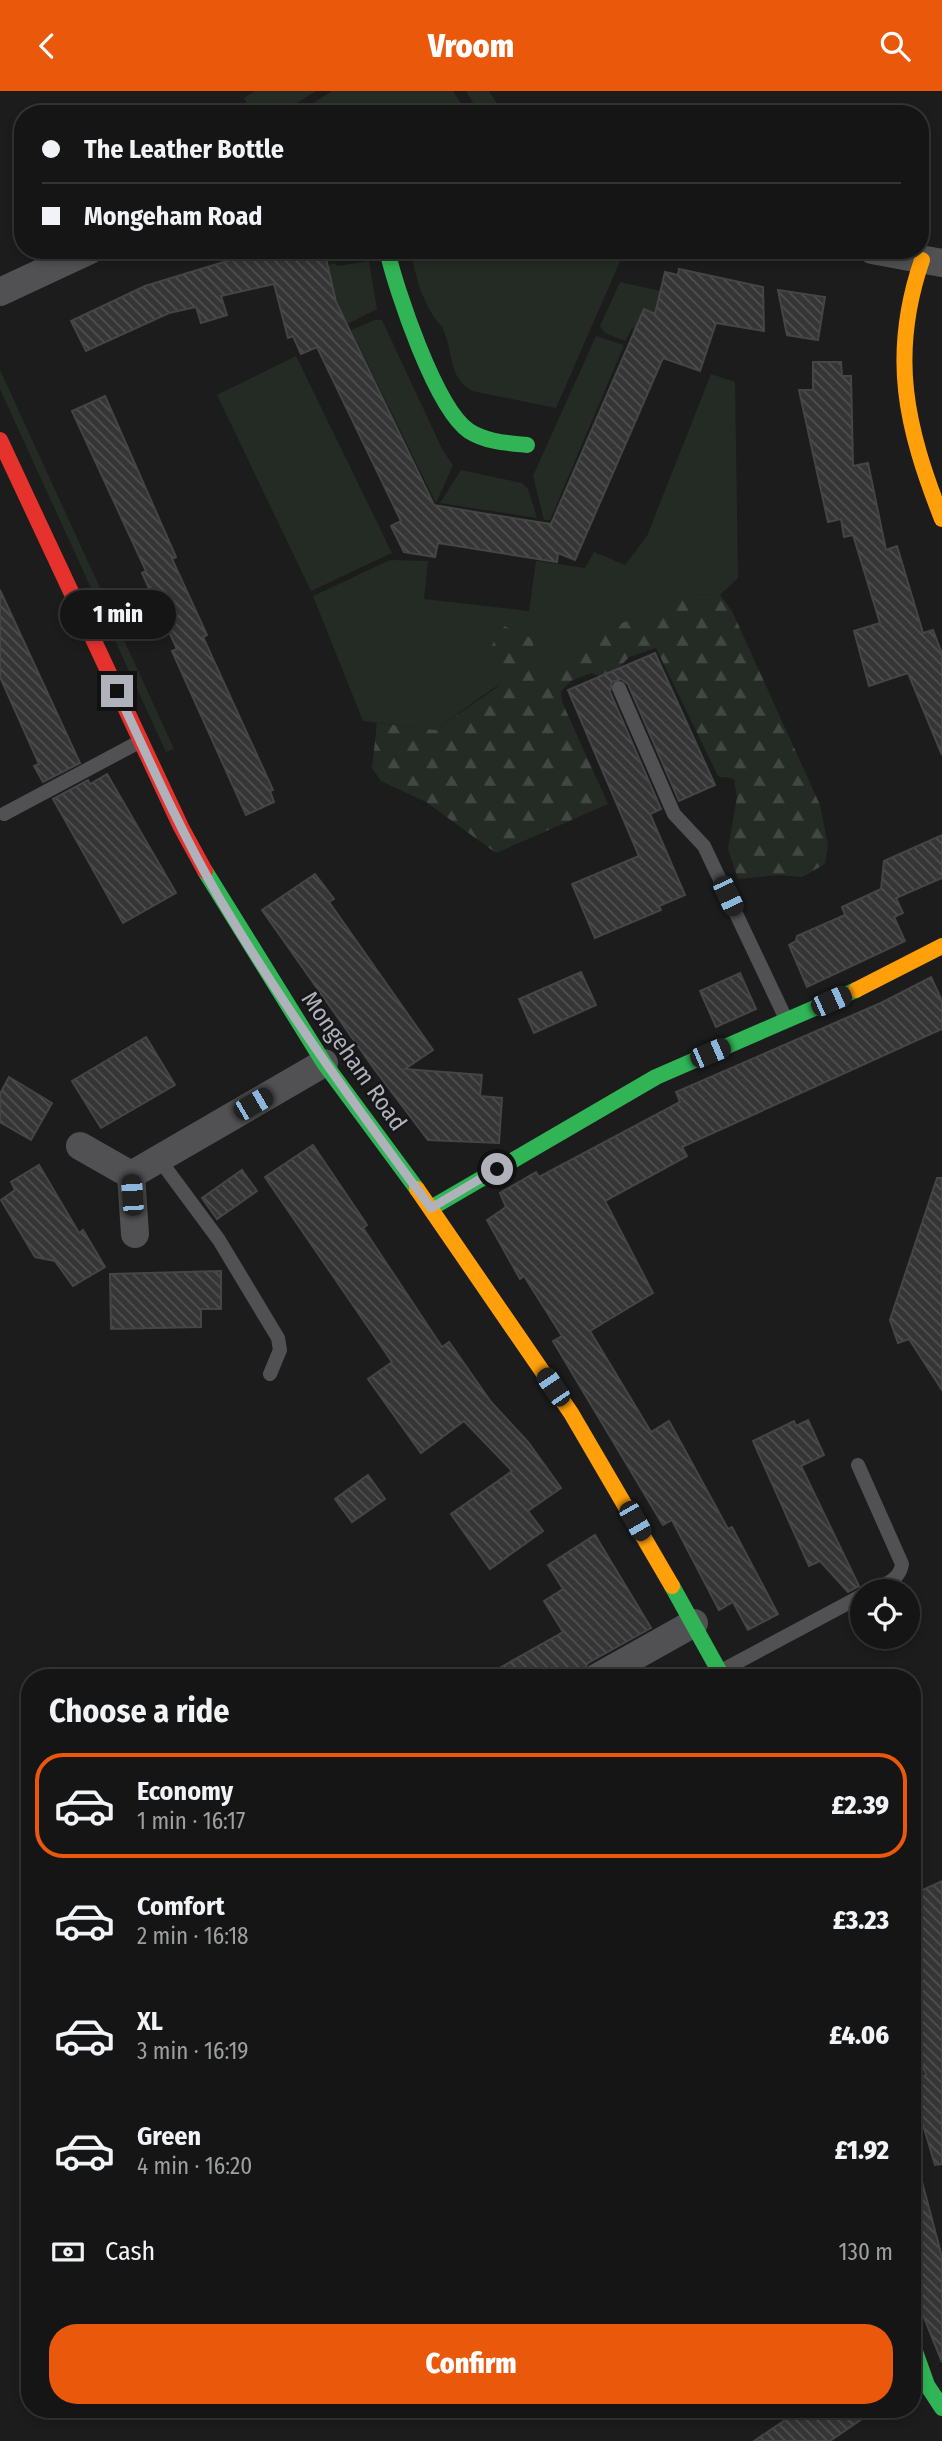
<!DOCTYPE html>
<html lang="en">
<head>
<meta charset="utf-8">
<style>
  body { margin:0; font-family:"Fira Sans Condensed",sans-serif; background:#1e1e1e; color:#f1f3f6; height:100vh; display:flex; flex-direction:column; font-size:26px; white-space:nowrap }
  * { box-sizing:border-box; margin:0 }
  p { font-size:23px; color:#9d9fa0 }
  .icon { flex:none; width:38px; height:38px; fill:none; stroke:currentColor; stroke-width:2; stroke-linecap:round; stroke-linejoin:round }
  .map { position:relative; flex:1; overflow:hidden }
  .side { position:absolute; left:21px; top:1578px; width:900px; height:749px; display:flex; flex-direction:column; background:#151515; border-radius:28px; box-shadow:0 4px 10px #0003,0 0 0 2px #343434 }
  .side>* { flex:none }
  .guide { position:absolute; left:14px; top:14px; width:915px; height:154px; border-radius:28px; box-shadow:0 4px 10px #0003,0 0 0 2px #343434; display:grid; align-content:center; height:154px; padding:0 28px; background:#151515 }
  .fabs { position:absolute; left:850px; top:1488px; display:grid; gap:14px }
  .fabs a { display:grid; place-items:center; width:70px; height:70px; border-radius:50%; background:#151515; box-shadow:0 4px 10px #0003,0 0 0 2px #343434; font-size:35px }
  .end { position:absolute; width:32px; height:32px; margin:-16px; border:9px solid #afb2bb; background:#111; box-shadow:0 0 0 4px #111 }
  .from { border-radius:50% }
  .bubble { position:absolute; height:49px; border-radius:24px; background:#151515; box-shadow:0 4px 10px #0003,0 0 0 2px #343434; font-size:23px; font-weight:800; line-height:49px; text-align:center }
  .car { position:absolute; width:21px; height:42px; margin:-21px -10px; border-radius:9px; box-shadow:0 0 5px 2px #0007; background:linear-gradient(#222 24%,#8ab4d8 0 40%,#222 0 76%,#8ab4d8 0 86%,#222 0) }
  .guide b { display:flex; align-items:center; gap:24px; height:66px; font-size:26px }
  .guide b+b { border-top:2px solid #343434 }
  .guide i { width:18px; height:18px; background:#f1f3f6 }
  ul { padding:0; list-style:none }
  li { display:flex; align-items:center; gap:21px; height:105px; margin:0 14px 10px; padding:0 14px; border:4px solid transparent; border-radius:28px }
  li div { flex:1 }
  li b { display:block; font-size:26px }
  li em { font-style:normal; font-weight:800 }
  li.active { border-color:#ea580c }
  li>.icon { width:63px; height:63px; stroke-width:1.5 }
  h2 { padding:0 28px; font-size:32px; line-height:84px }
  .pay { display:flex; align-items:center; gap:18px; height:77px; padding:0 28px; font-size:26px }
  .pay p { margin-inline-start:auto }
  .action { display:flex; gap:14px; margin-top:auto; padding:14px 28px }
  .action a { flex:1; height:80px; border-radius:28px; background:#ea580c; color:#fff; font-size:28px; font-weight:800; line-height:80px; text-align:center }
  header { display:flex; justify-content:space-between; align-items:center; height:91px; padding:0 28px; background:#ea580c; color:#fff; font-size:32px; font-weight:800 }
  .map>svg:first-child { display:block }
  .grass { fill:#242b25 }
  .forest { fill:url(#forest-firs) }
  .building { fill:url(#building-back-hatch); stroke:#454548; stroke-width:2 }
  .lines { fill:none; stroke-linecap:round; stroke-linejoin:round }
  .lane { stroke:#515154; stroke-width:14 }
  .street { stroke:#515154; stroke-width:28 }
  .fast { stroke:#30b455; stroke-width:16 }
  .slow { stroke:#ff9f0a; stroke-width:16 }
  .jam { stroke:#e5322d; stroke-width:16 }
  .route { stroke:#afb2bb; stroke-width:9 }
  .labels { text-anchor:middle; stroke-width:5; stroke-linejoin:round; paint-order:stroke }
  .street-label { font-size:24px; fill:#afb2bb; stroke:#161618 }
</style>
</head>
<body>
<header><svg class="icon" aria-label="back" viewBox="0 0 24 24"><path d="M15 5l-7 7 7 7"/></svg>Vroom<svg class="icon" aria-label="search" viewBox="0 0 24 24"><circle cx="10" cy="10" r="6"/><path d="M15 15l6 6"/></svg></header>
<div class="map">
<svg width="942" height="2350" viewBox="0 0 942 2350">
  <defs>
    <pattern id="forest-firs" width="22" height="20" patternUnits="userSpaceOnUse" patternTransform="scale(1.75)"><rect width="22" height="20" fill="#242b25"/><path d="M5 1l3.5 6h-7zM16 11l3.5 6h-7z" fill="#414743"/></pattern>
    <pattern id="building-back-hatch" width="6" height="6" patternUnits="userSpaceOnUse" patternTransform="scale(1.75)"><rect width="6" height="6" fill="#353536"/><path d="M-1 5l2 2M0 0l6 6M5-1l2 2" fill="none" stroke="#505051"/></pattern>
  </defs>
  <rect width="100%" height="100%" fill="#1c1c1c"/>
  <g class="grass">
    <polygon points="255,0 316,0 280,23 253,23 244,7"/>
    <polygon points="332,0 453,0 468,23 296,23"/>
    <polygon points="466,0 489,0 501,19 495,23 480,23"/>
    <path d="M 411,159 L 625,159 L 556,317 L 472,300 C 447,286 454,258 442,236 C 439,232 435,228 432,223 C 421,205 414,180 411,159 Z"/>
    <polygon points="369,170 377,218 328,243 317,177 335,172 337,175"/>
    <polygon points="620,191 661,200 651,244 632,237 625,250 605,242 600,235"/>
    <polygon points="375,229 382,229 443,360 453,374 436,412 351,239"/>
    <polygon points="596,245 624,254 550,429 544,429 533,385"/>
    <polygon points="296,265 392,462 311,500 217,304"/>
    <polygon points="0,279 174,658 166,661 0,298"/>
    <path d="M 711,283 L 735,291 L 738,487 L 720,504 L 686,503 L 580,551 L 552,574 C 519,572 463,620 435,639 L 363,630 L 313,505 L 390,469 L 428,470 L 424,508 L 529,520 L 536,470 L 585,477 L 594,461 L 625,474 L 647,445 Z"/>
    <polygon points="461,379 522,392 528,398 537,427 440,412"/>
  </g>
  <polygon class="forest" points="686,503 720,504 732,520 820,714 828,754 825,773 802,786 778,784 738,788 728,758 737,706 734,688 718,685 656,557 629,566 608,588 591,582 571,590 561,600 562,611 608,713 496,762 426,711 381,690 372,677 377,632 435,639 499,595 485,565 504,535 531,547 540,573 552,574 580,551"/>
  <g class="building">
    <polygon points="263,159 324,159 336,211 434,414 475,421 551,433 644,218 655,223 665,181 678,184 679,178 763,196 764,240 716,232 700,280 663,267 575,469 558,462 557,471 438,452 435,466 404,461 391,435 401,430 317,256 301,263 293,245 288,247 274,193 221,205 227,224 201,232 196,216 169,222 86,260 71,230 145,195"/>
    <polygon points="778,199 825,206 818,249 787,244"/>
    <polygon points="813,271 841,271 842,285 851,285 853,375 868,372 886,459 897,455 923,542 933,539 942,563 942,664 908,582 869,595 854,540 880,532 853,444 844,446 841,428 828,431 799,299 813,299"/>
    <polygon points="105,305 176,466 172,468 207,544 203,546 273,699 270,700 274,711 246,724 172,560 177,558 142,482 146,480 72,320"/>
    <polygon points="0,499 80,672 43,691 34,675 39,673 0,586"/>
    <polygon points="655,562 715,694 679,710 628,593 621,588 612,591 610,601 661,718 650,723 685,804 659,815 661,819 595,847 572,793 639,765 568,599"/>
    <polygon points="107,683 176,802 123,832 53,708 88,689 90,693"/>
    <polygon points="942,744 942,787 896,807 903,822 894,826 905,850 807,896 789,854 796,850 797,845 845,824 842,816 881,798 884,770"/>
    <polygon points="315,783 334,808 329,811 433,959 405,978 482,984 480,1005 502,1007 499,1052 428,1049 372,975 262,819"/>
    <polygon points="581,881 596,914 534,942 519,908"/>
    <polygon points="740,882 756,918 716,936 700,900"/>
    <polygon points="931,886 942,910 942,938 682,1056 687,1065 605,1110 653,1202 590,1240 651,1341 669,1330 728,1438 732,1436 778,1523 748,1539 733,1511 719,1519 672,1429 663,1434 553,1250 562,1245 524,1185 520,1188 487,1129 506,1116 500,1102 536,1081 539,1086 680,1011 676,1001 883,911"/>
    <polygon points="146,946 175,994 101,1037 72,990"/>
    <polygon points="9,986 52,1012 31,1049 0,1031 0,1003"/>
    <polygon points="313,1054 367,1134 363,1137 442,1256 449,1251 491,1311 528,1351 561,1397 528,1420 543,1440 490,1478 451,1423 512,1380 464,1330 421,1362 368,1288 392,1271 265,1086"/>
    <polygon points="39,1074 79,1142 83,1139 105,1176 73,1195 55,1170 35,1166 1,1109 15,1099 11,1091"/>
    <polygon points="242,1079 257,1100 217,1128 202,1107"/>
    <polygon points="937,1087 942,1087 942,1299 909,1248 898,1252 890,1229"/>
    <polygon points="221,1180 221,1218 201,1218 201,1236 111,1238 110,1183"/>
    <polygon points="808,1329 824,1364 801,1375 859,1495 848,1501 820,1470 809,1475 753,1350 794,1330 796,1335"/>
    <polygon points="368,1384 385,1408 352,1431 335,1408"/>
    <polygon points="595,1444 651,1537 588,1572 579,1587 482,1587 563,1541 544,1510 563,1498 548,1474"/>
    <polygon points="942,1790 942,2073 935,2074 912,1997 912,1988 926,1984 912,1944 912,1804"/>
    <polygon points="921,2087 942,2166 942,2271 912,2197 912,2088"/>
    <polygon points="800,2319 875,2319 830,2350 754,2350"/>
  </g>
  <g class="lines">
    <g class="lane">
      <polyline points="619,597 674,723 704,755 786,928"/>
      <polyline points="4,723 139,651"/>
      <polyline points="159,1068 219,1149 278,1247 280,1259 270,1283"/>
      <path d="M 858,1374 L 902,1473 C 900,1489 885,1493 871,1500"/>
      <polyline points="721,1580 863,1504"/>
    </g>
    <g class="street">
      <polyline points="872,159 942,172"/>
      <polyline points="0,201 90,159"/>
      <polyline points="80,1055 131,1084 135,1143"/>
      <polyline points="131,1084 324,972"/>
      <polyline points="596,1587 694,1532"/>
    </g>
    <g class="fast">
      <path d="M 387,159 C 396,199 436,318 469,340 C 486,351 508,352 527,354"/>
      <polyline points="205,780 324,972 417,1098"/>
      <polyline points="431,1117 656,986 856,899"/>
      <polyline points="672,1495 723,1587"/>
      <polyline points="912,2252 927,2294 942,2317"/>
    </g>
    <g class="slow">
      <path d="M 922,169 C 889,265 906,336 942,428"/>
      <polyline points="856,899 942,855"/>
      <polyline points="417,1098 571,1322 672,1495"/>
    </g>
    <polyline class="jam" points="0,349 181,736 205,780"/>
  </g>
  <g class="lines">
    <path class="route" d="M 117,600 C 149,669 180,739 218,805 C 282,914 356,1016 431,1117 L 497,1078"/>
  </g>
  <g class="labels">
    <g class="street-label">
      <text transform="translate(354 970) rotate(55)" y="8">Mongeham Road</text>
    </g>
  </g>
</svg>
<div class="fabs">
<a><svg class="icon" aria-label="locate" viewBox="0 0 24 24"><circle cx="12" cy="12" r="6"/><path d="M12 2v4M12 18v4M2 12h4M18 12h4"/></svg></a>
</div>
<i class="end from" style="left:497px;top:1078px"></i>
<i class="end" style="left:117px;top:600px"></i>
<div class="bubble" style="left:60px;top:499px;width:116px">1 min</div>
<i class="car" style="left:728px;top:805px;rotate:155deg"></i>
<i class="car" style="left:831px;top:910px;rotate:66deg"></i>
<i class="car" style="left:710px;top:962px;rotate:67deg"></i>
<i class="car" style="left:253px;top:1013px;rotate:60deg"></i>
<i class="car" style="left:132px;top:1104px;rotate:356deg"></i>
<i class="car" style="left:553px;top:1296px;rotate:326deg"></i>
<i class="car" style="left:635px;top:1430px;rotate:150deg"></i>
<div class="guide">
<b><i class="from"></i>The Leather Bottle</b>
<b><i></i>Mongeham Road</b>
</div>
<section class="side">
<h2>Choose a ride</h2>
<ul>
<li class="active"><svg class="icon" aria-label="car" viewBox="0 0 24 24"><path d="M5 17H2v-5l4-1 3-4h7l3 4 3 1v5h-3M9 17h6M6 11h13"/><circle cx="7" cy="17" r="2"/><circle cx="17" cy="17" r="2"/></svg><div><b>Economy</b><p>1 min · 16:17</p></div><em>£2.39</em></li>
<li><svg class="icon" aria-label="car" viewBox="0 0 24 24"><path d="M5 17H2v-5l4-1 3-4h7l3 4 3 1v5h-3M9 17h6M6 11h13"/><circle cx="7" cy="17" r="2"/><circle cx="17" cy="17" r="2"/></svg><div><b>Comfort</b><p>2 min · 16:18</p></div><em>£3.23</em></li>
<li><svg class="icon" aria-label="car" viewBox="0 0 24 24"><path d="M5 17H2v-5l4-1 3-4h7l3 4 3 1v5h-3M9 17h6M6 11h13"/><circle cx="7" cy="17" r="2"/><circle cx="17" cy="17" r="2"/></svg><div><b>XL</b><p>3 min · 16:19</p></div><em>£4.06</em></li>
<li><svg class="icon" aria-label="car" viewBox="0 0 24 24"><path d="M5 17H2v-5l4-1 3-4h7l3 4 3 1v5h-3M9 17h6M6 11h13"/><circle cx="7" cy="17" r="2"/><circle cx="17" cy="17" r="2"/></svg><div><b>Green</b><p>4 min · 16:20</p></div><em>£1.92</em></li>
</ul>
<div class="pay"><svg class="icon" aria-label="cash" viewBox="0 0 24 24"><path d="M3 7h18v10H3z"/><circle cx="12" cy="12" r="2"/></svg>Cash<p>130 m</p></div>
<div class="action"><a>Confirm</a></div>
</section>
</div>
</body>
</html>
